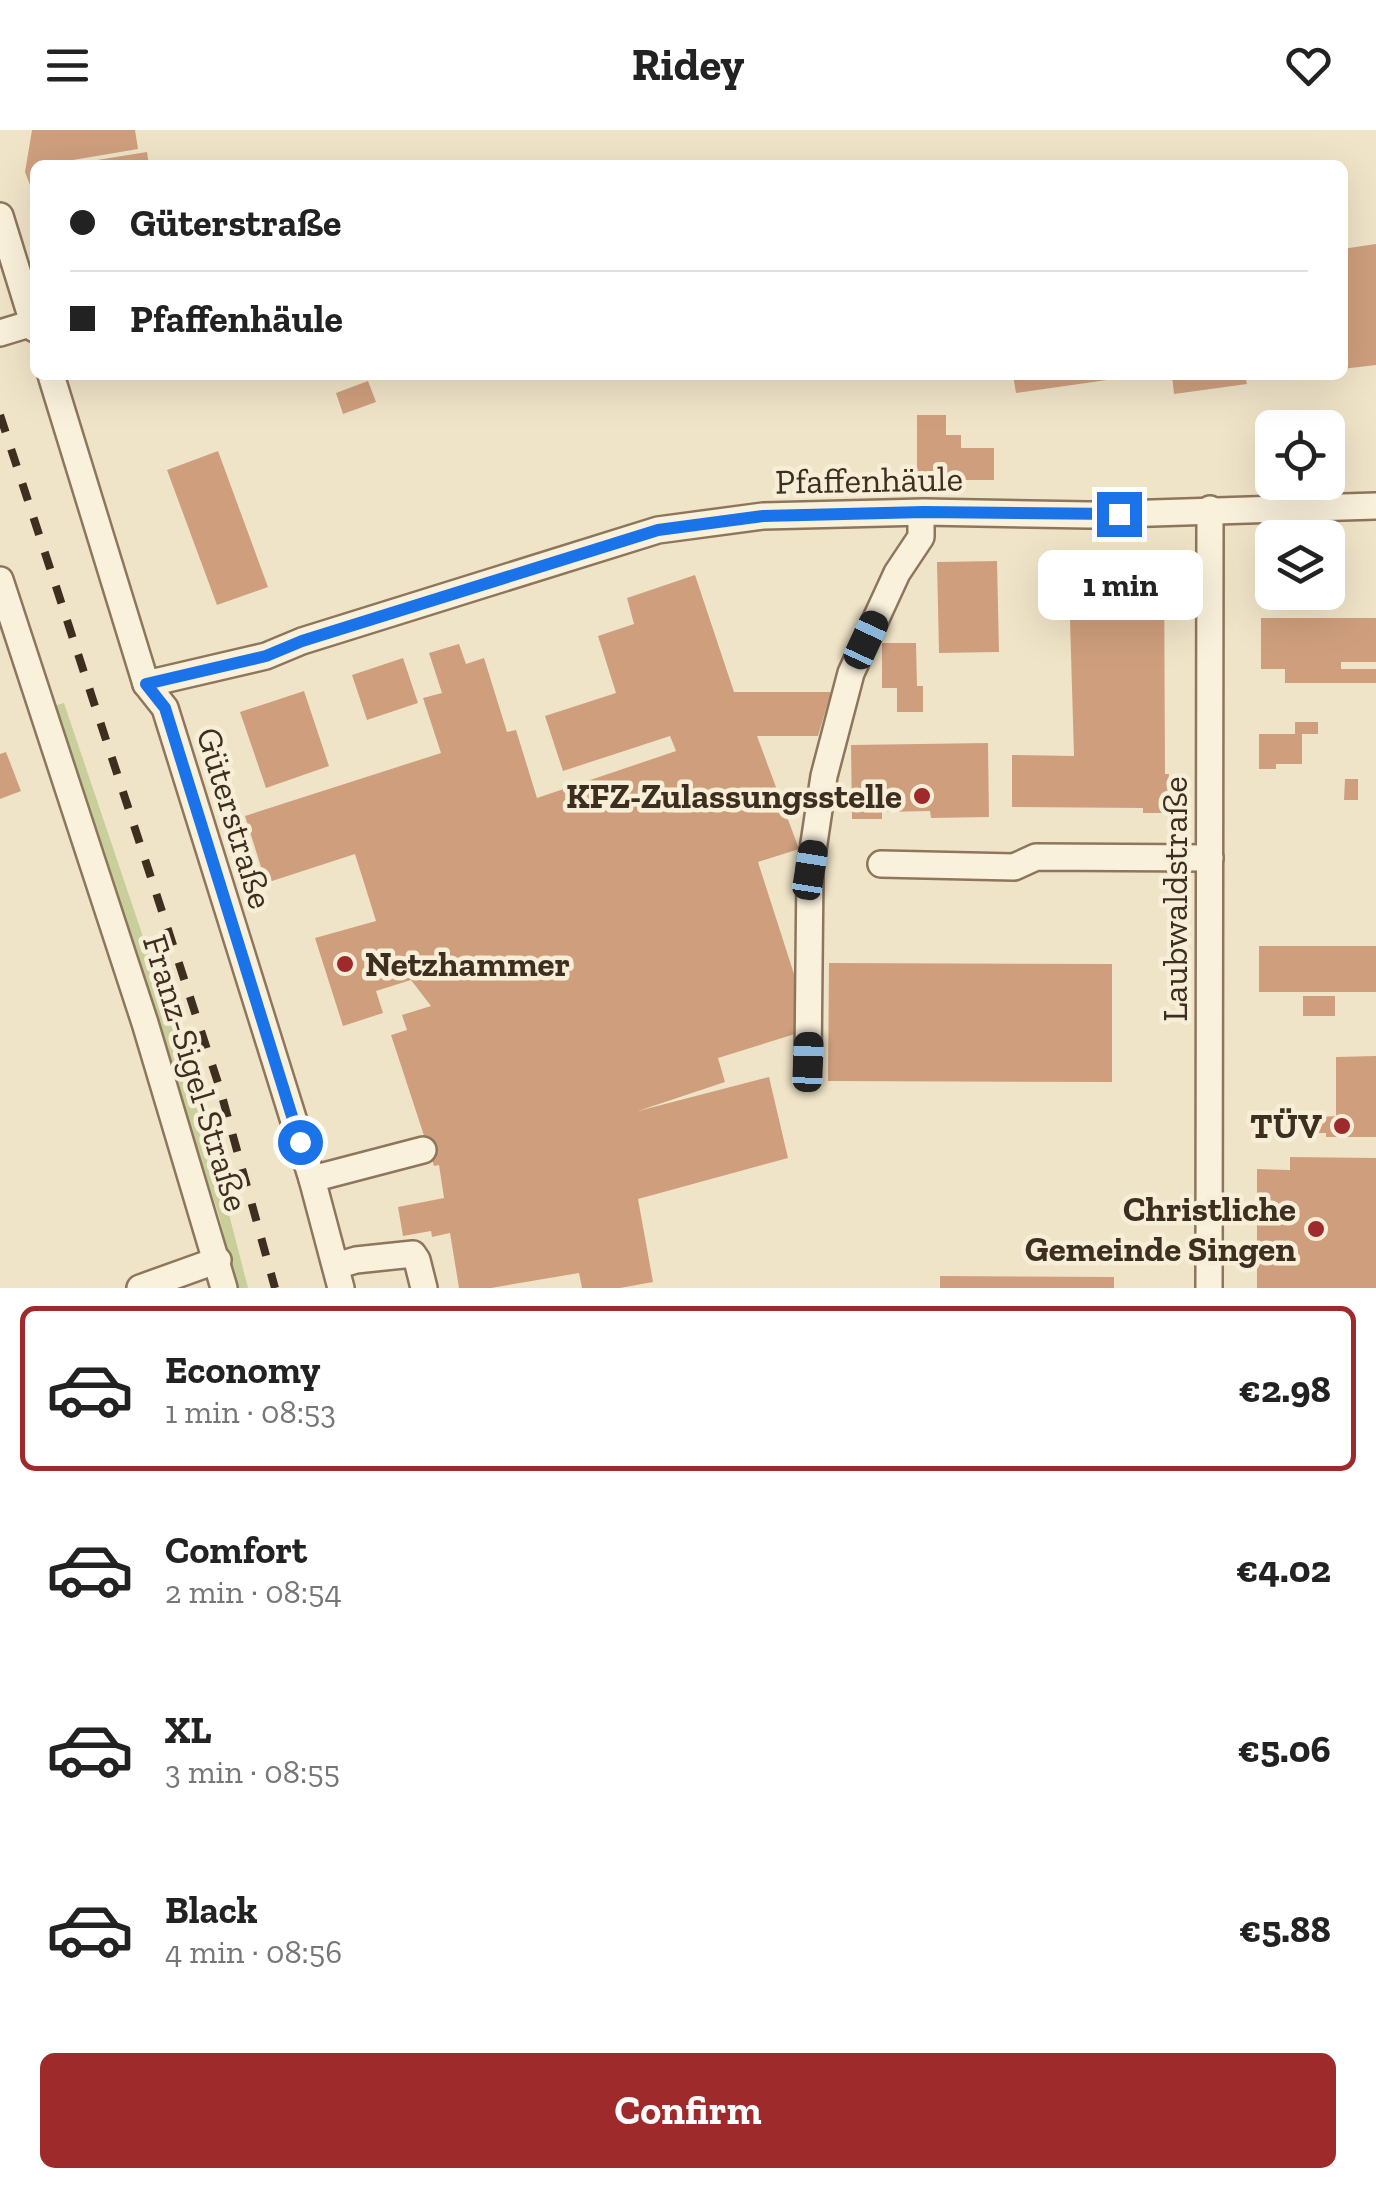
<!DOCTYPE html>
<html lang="en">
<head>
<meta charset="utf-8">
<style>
  body { margin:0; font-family:"Zilla Slab",serif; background:#f6f6f6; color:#222; height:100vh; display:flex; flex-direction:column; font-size:38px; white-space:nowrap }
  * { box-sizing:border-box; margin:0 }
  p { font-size:32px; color:#767676 }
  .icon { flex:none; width:55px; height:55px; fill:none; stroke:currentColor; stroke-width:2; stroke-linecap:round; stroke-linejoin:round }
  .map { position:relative; height:1158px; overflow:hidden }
  .side { display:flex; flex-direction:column; background:#fff; flex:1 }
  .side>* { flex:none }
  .banner { position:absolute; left:30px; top:30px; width:1318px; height:220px; border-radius:15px; box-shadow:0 10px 40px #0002; display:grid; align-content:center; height:220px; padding:0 40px; background:#fff }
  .fabs { position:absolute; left:1255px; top:280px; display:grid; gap:20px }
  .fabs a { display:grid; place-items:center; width:90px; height:90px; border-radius:15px; background:#fff; box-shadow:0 10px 40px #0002; font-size:50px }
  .end { position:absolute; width:45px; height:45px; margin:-22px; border:12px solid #1a73e8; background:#fff; box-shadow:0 0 0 5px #fff }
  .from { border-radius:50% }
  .bubble { position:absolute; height:70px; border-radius:15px; background:#fff; box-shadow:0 10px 40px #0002; font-size:32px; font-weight:700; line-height:70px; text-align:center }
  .car { position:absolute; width:30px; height:60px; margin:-30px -15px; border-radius:12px; box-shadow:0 0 8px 2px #0007; background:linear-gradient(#222 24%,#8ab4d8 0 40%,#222 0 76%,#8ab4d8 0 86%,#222 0) }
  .banner b { display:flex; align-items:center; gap:35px; height:95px; font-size:38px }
  .banner b+b { border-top:2px solid #e0e0e0 }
  .banner i { width:25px; height:25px; background:#222 }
  ul { padding:18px 0 0; list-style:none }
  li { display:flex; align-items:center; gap:30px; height:165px; margin:0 20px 15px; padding:0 20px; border:5px solid transparent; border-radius:15px }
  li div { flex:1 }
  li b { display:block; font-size:38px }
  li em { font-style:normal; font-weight:700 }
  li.active { border-color:#9e2a2b }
  li>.icon { width:90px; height:90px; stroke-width:1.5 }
  .primary-button { display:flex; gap:20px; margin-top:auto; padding:20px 40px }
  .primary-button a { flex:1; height:115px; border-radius:15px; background:#9e2a2b; color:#fff; font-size:40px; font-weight:700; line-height:115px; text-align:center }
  header { display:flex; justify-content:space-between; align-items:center; height:130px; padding:0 40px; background:#fff; font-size:45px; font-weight:700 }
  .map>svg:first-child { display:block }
  .grass { fill:#c9cf9b }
  .building { fill:#cf9f7d }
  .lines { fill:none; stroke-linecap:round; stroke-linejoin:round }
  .minor-casing { stroke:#8d765c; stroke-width:30 }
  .minor { stroke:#faf1dc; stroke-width:25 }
  .rail { stroke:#3d2e20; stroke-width:8; stroke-dasharray:18 18; stroke-linecap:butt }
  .route { stroke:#1a73e8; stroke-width:12 }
  .poi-dot { fill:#9e2a2b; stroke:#f7eed8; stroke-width:4 }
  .labels { text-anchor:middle; stroke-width:9; stroke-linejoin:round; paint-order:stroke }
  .street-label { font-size:35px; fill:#3d2e20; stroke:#f7eed8 }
  .poi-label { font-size:35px; font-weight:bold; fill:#3d2e20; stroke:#f7eed8; text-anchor:end }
</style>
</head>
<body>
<header><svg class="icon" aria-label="menu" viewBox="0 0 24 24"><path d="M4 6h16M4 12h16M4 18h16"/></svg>Ridey<svg class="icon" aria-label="heart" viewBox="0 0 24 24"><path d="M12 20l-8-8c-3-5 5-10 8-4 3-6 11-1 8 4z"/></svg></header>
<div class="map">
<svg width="1376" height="1158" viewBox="0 0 1376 1158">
  <rect width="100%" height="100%" fill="#f0e4c8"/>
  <polygon class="grass" points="64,573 204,987 248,1158 237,1158 219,1086 53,576"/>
  <g class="building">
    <polygon points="32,0 135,0 138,19 73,30 74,35 35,35 35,68 25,42"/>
    <polygon points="147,22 149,35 98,35 97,30"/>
    <polygon points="1376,114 1376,235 1342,239 1342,119"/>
    <polygon points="1013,245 1128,245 1128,247 1016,263"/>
    <polygon points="1172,245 1245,245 1247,254 1174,264"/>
    <polygon points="368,251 376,272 343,284 336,263"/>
    <polygon points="917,285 946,285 946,305 961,305 961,318 994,318 994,350 917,350"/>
    <polygon points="218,321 268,457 217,475 167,340"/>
    <polygon points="1068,422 1164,422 1165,644 1169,644 1165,683 1143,683 1143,678 1012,677 1012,625 1074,626"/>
    <polygon points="997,431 999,522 939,523 937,432"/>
    <polygon points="695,445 734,562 831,562 818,606 757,606 799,719 758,732 794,844 795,904 718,928 725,952 638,981 769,947 788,1028 638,1069 653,1152 620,1158 582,1158 579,1143 491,1158 459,1158 450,1103 432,1107 431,1101 403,1106 398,1077 444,1068 439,1035 434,1036 391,905 407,900 402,885 431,876 411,850 376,861 383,883 343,896 315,808 376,791 355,724 266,753 245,686 441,623 423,568 442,563 429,523 459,514 466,534 484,528 507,602 516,600 537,668 676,621 670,606 563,641 545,586 616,563 598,506 634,494 627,468"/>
    <polygon points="1261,488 1376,488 1376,532 1341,532 1341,539 1376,539 1376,553 1285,553 1285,539 1261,539"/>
    <polygon points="882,513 916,513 917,556 923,556 923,582 897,582 897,558 882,558"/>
    <polygon points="403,528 418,573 367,590 352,545"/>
    <polygon points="304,561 329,636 266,658 240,582"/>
    <polygon points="1295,592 1318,592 1318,604 1302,604 1302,634 1276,634 1276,639 1259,639 1259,604 1295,604"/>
    <polygon points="988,613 989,687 931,688 930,681 882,682 882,689 852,689 851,615"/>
    <polygon points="6,622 21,661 0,669 0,624"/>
    <polygon points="1345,649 1358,649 1358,670 1344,670"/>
    <rect x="1259" y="816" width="117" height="46"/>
    <polygon points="829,833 1112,834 1112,952 828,951"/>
    <rect x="1303" y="866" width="32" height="20"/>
    <polygon points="1376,926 1376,1007 1326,1007 1326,1003 1307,1003 1307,988 1336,986 1336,927"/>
    <polygon points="1290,1027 1376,1028 1376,1158 1257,1158 1257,1039 1290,1040"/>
    <polygon points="940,1146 1114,1147 1114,1158 940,1158"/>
  </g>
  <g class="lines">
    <defs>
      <g id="minor">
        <polyline points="0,86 35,199"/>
        <polyline points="0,203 33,193"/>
        <polyline points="51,245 146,554 165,578 312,1049 341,1158"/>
        <polyline points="0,450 145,893 224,1158"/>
        <polyline points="146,554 266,526 302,511 658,400 763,386 924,382 1089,385 1376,376"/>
        <polyline points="881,734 1014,737 1036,727 1210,728"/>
        <polyline points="808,932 810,740 824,646 851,543 897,443 921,407 921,383"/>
        <polyline points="312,1049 423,1020"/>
        <polyline points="336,1136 356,1130 413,1124 417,1130 424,1158"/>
        <polyline points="140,1158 218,1130"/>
        <polyline points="1209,1158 1210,379"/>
      </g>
    </defs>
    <use href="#minor" class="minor-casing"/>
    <use href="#minor" class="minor"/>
    <polyline class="rail" points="0,285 220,959 275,1158"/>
  </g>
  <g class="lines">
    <polyline class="route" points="300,1012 165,578 146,554 266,526 302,511 658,400 763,386 924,382 1119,384"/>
  </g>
  <g class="poi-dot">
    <circle cx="922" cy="666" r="10"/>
    <circle cx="345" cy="834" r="10"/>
    <circle cx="1342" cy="996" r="10"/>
    <circle cx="1316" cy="1099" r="10"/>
  </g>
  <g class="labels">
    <g class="street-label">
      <text transform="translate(869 350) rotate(-1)" y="12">Pfaffenhäule</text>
      <text transform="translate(235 688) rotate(73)" y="12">Güterstraße</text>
      <text transform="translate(1175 769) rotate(-90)" y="12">Laubwaldstraße</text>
      <text transform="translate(196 943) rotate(73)" y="12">Franz-Sigel-Straße</text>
    </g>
    <g class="poi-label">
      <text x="902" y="678">KFZ-Zulassungsstelle</text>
      <text x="365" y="846" text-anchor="start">Netzhammer</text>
      <text x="1322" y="1008">TÜV</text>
      <text x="1296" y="1091">Christliche<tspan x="1296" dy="40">Gemeinde Singen</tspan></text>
    </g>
  </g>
</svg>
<div class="fabs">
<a><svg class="icon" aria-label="locate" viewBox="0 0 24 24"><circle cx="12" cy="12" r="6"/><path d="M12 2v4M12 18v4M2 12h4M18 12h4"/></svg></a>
<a><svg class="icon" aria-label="layers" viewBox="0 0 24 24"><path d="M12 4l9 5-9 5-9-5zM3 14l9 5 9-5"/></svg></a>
</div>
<i class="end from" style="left:300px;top:1012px"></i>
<i class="end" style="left:1119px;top:384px"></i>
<div class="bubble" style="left:1038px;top:420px;width:165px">1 min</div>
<i class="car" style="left:866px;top:510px;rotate:25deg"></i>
<i class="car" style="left:810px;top:740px;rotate:9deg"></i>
<i class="car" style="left:808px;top:932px;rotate:2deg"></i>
<div class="banner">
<b><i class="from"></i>Güterstraße</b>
<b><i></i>Pfaffenhäule</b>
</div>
</div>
<section class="side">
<ul>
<li class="active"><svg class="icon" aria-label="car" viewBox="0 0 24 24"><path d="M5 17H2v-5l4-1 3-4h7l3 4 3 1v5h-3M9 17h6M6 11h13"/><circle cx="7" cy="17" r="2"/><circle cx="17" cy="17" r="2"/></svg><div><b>Economy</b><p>1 min · 08:53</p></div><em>€2.98</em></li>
<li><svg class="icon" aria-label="car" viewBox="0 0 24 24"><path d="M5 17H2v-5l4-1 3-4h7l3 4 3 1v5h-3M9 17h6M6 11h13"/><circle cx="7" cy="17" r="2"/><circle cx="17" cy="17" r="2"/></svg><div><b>Comfort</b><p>2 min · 08:54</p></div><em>€4.02</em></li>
<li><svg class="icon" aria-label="car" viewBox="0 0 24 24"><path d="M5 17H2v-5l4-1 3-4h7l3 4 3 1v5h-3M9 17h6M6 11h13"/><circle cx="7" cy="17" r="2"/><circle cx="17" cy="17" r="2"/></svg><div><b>XL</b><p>3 min · 08:55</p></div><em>€5.06</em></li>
<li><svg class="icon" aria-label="car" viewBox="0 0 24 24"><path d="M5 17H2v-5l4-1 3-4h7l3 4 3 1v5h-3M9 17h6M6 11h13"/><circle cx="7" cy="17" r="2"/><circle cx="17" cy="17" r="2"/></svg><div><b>Black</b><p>4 min · 08:56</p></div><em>€5.88</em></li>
</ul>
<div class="primary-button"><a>Confirm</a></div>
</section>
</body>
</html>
